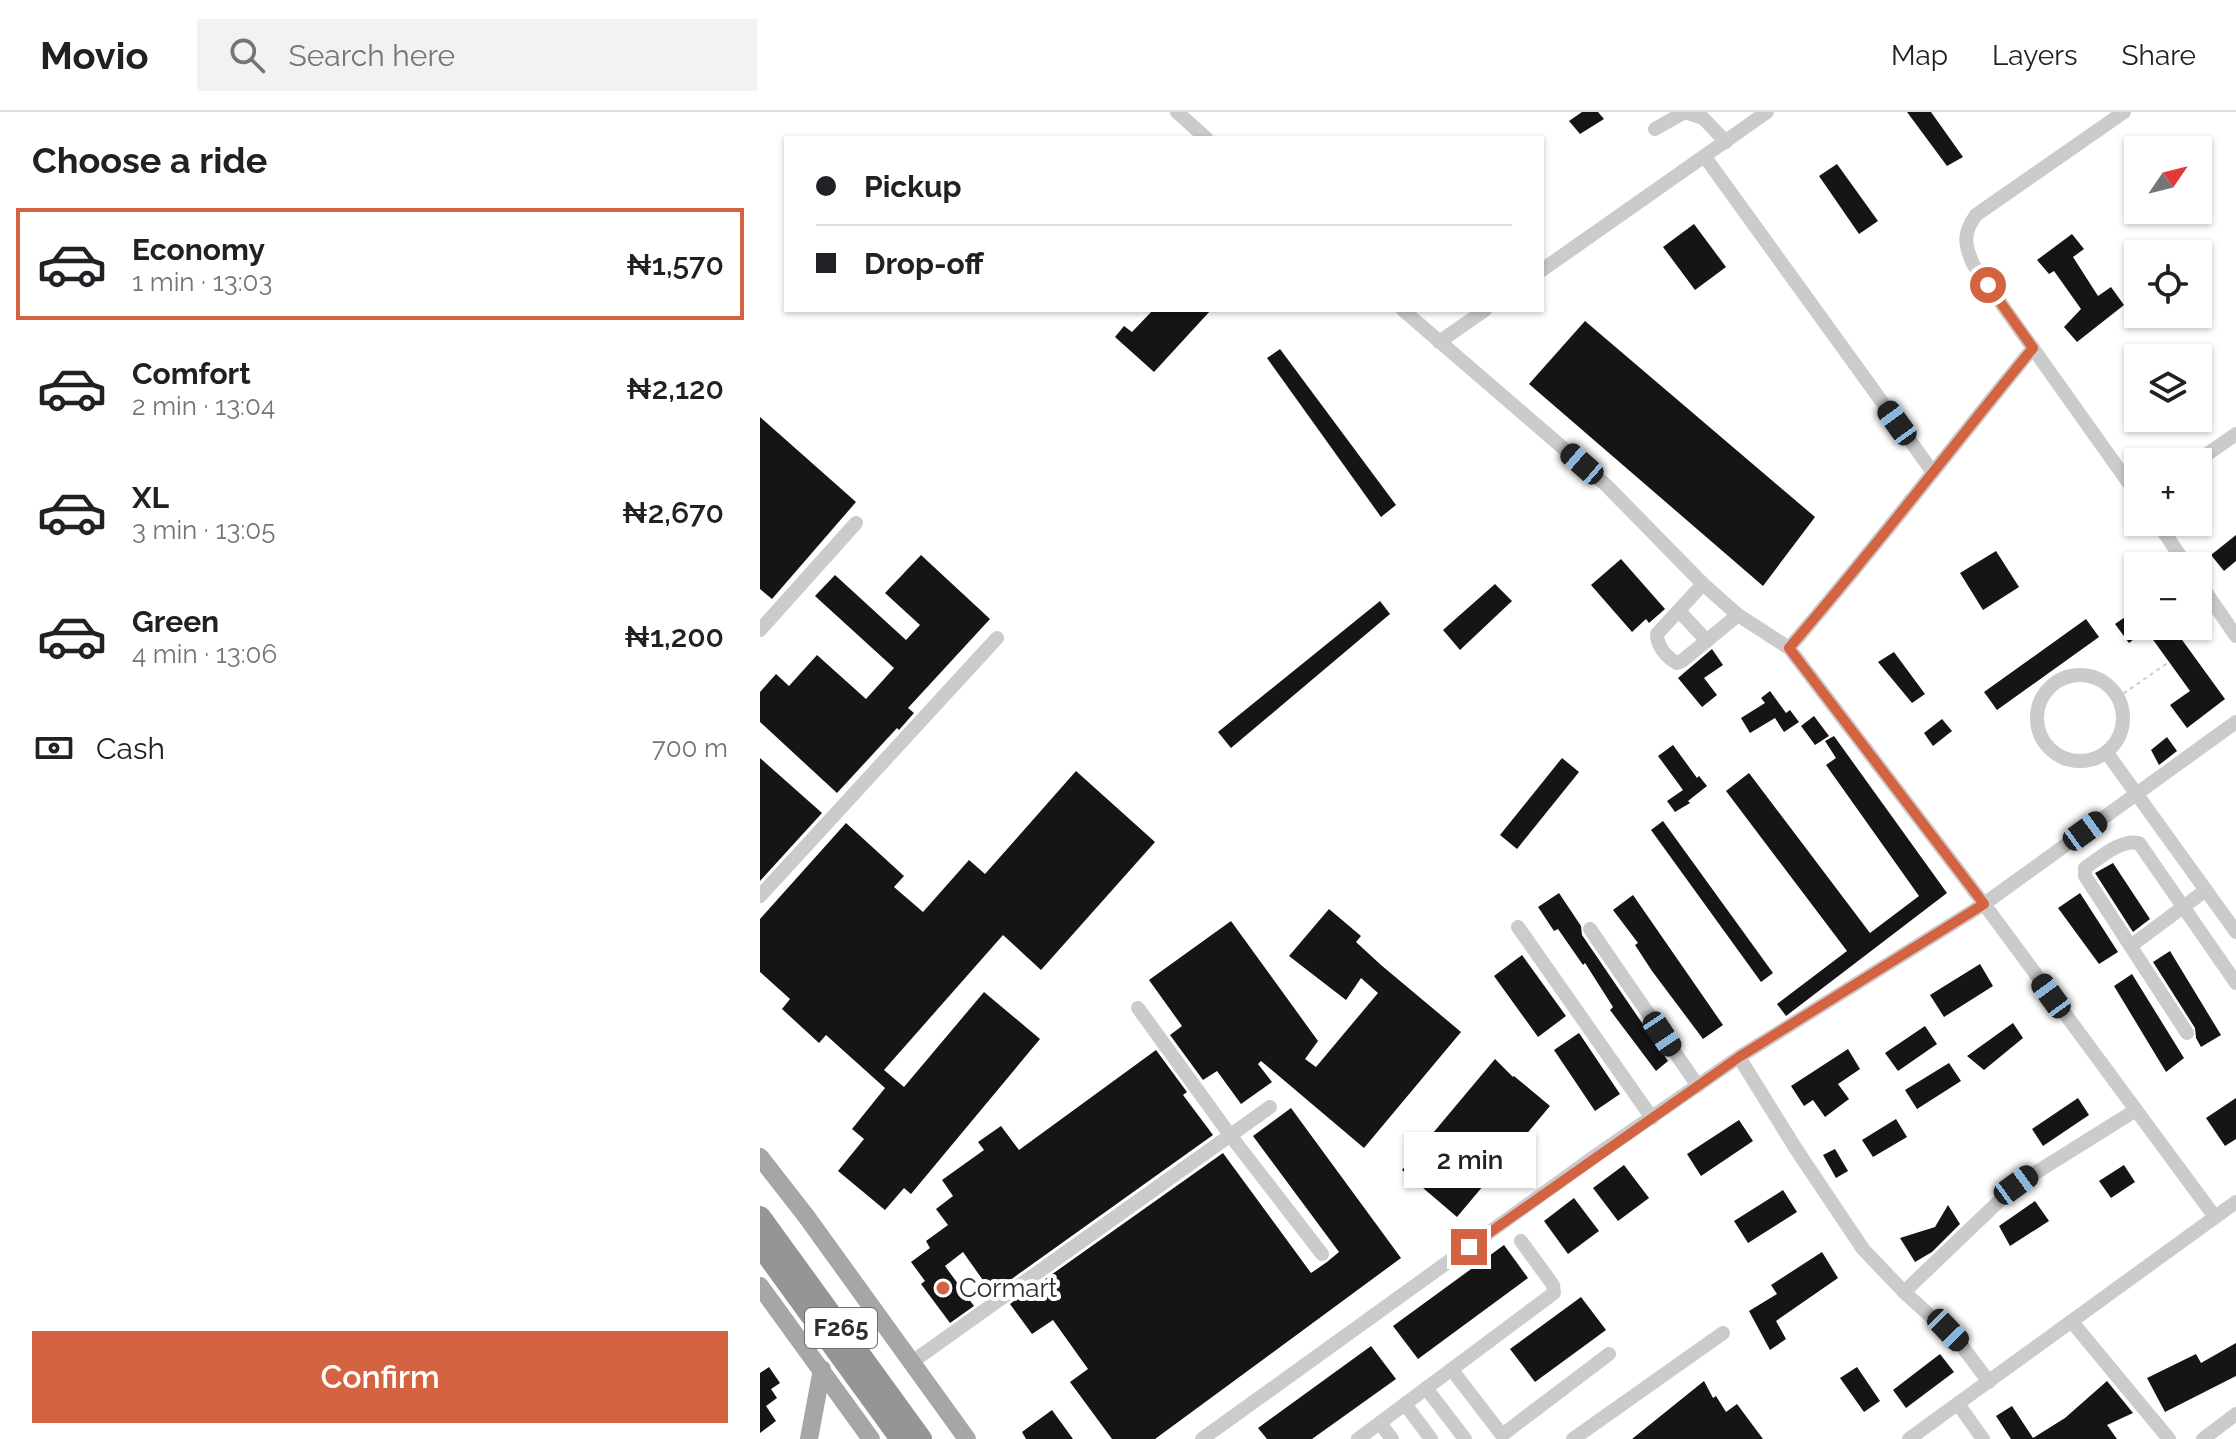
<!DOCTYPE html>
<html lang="en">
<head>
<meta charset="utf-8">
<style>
  body { margin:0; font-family:Raleway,sans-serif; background:#f2f2f2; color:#202124; height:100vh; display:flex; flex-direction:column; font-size:30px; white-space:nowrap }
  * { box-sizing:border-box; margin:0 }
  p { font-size:26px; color:#757577 }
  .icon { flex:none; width:44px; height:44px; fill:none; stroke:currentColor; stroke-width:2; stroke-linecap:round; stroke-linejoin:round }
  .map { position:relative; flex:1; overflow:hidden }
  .side { display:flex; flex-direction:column; background:#fff; width:760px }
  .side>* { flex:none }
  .hud { position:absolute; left:24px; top:24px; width:760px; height:176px; border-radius:0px; box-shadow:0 2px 6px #0004; display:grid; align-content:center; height:176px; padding:0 32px; background:#fff }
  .needle { width:52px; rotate:55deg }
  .fabs { position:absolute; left:1364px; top:24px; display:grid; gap:16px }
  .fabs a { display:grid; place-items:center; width:88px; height:88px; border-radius:0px; background:#fff; box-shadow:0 2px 6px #0004; font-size:40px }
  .end { position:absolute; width:36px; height:36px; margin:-18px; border:10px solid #d46341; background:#fff; box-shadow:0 0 0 4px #fff }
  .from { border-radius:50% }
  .bubble { position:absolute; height:56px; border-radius:0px; background:#fff; box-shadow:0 2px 6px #0004; font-size:26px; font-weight:600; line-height:56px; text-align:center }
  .car { position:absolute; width:24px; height:48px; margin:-24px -12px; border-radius:10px; box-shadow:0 0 6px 2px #0007; background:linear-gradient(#222 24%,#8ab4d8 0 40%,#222 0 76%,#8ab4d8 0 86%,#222 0) }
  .hud b { display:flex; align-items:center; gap:28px; height:76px; font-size:30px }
  .hud b+b { border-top:2px solid #e0e0e0 }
  .hud i { width:20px; height:20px; background:#202124 }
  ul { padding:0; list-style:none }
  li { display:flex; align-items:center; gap:24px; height:112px; margin:0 16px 12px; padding:0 16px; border:4px solid transparent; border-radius:0px }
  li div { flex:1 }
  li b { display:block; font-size:30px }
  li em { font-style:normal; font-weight:600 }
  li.active { border-color:#d46341 }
  li>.icon { width:72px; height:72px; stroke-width:1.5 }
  h2 { padding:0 32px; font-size:36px; line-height:96px }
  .pay { display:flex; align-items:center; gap:20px; height:88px; padding:0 32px; font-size:30px }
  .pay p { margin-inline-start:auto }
  .primary-button { display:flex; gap:16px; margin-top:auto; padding:16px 32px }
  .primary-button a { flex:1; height:92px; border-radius:0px; background:#d46341; color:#fff; font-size:32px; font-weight:600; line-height:92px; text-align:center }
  header { display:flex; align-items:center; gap:48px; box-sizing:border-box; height:112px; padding:0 40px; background:#fff; border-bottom:2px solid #e0e0e0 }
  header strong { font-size:38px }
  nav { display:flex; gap:44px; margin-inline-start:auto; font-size:28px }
  .search { width:560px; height:72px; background:#f2f2f2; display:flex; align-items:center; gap:20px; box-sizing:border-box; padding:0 28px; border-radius:0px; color:#757577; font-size:30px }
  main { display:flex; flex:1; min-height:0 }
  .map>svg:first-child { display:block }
  .building { fill:#151515 }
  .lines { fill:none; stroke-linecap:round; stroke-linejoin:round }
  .path { stroke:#cbcbcb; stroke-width:2; stroke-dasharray:4 4; stroke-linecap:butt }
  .minor { stroke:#cbcbcb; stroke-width:14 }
  .major { stroke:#a6a6a6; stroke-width:18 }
  .highway { stroke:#959595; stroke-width:22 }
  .route { stroke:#d46341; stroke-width:10 }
  .poi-dot { fill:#d46341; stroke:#fff; stroke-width:3 }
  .labels { text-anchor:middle; stroke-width:8; stroke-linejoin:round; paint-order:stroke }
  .shield { fill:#fff; stroke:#6d6d6d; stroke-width:2 }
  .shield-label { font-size:24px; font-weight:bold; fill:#2e2e2e }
  .poi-label { font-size:26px; fill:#2e2e2e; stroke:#fff; text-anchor:start }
</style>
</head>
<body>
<header>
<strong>Movio</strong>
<div class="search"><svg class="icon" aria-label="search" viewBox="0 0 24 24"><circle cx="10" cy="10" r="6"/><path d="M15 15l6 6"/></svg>Search here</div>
<nav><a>Map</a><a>Layers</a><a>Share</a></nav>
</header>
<main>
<section class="side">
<h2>Choose a ride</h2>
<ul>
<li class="active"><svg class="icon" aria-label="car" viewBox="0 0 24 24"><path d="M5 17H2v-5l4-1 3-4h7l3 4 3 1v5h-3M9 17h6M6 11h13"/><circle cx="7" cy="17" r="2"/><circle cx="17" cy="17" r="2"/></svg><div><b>Economy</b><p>1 min · 13:03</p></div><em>₦1,570</em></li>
<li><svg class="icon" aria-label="car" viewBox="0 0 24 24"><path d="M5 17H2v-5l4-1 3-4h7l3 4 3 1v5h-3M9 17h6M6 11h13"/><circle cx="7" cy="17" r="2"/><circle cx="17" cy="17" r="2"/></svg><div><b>Comfort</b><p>2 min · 13:04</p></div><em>₦2,120</em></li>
<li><svg class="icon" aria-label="car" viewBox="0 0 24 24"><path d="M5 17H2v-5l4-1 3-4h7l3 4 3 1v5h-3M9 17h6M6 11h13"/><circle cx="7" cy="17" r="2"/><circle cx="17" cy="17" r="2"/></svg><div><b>XL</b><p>3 min · 13:05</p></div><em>₦2,670</em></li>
<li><svg class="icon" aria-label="car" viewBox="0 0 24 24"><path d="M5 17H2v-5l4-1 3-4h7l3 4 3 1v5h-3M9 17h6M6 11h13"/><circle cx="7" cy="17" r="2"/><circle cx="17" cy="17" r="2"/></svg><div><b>Green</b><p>4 min · 13:06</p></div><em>₦1,200</em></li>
</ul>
<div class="pay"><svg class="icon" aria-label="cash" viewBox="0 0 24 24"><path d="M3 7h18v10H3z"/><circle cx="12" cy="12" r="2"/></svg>Cash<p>700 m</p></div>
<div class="primary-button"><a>Confirm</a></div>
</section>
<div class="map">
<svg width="1476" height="1327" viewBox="0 0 1476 1327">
  <rect width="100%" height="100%" fill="#fff"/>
  <g class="building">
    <polygon points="822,0 838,0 844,7 820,22 809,9"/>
    <polygon points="1147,0 1171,0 1203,45 1187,54"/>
    <polygon points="1077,52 1118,109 1099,122 1059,64"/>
    <polygon points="934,112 966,155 935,178 903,135"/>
    <polygon points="1312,122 1324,137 1313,145 1338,184 1351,175 1364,193 1317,230 1304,215 1321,197 1294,159 1289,162 1277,148"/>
    <polygon points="393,198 451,198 394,260 355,225 364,214 372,220"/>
    <polygon points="825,209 1055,405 1003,474 769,272"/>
    <polygon points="520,237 636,393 621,405 507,246"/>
    <polygon points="0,305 96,390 12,487 0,477"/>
    <polygon points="1476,423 1476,449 1464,459 1451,443"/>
    <polygon points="1236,439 1259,475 1223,498 1200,461"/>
    <polygon points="161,443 230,507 148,596 154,601 139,618 137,616 77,681 0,610 0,580 16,562 29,574 57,543 106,587 134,556 55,484 75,463 146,528 160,513 125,481"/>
    <polygon points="861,447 905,497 889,511 886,507 872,520 831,473"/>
    <polygon points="735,472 752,489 700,538 683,518"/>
    <polygon points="620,489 630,502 471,636 458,620"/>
    <polygon points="1378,496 1378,514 1412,514 1465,587 1427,616 1410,593 1430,579 1386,518 1369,531 1355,512"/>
    <polygon points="1326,507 1339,525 1237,598 1224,580"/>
    <polygon points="952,537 963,553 944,566 957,583 942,595 918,566"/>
    <polygon points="1134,540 1165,582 1152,591 1118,550"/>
    <polygon points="1010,579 1026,601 1030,598 1039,610 1024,620 1015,606 990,621 981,606 1005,591 1001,586"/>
    <polygon points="1054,604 1069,624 1055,633 1041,614"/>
    <polygon points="1182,607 1192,619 1173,634 1164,621"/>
    <polygon points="1074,624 1187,781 1026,904 1017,892 1087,839 966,679 989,661 1110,821 1159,784 1066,653 1076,646 1065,629"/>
    <polygon points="1407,625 1417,639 1399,653 1391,638"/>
    <polygon points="913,633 937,666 939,664 947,674 928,689 930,691 915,700 907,689 923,678 898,644"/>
    <polygon points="0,646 62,701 0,769"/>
    <polygon points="802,646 819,660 757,737 740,723"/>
    <polygon points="316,659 395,730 281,858 243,823 124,958 144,975 224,880 280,927 151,1082 144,1076 125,1098 78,1059 104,1027 92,1017 125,976 66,923 59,931 22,897 30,887 0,860 0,807 86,711 144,764 134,775 163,800 209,748 225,762"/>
    <polygon points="903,709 1013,861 1001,870 891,718"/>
    <polygon points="1353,751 1390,807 1373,820 1335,761"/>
    <polygon points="799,781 821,814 822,823 908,949 896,959 850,898 853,895 825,851 823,853 798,817 794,819 778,795"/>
    <polygon points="1320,781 1358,840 1339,852 1298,796"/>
    <polygon points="873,783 963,913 943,927 892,859 875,833 878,831 853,798"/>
    <polygon points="569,797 601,824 596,830 621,853 701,920 604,1036 501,949 498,952 512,970 481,992 457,959 443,968 410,923 422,914 389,868 471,809 558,929 545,947 556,955 618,881 601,866 586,888 529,844"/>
    <polygon points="1410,839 1461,923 1441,935 1436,926 1435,916 1393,850"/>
    <polygon points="762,843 806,904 778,925 734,864"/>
    <polygon points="1220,852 1233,874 1184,905 1170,883"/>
    <polygon points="1372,862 1424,946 1406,960 1354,874"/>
    <polygon points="1253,911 1263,926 1224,958 1207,944"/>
    <polygon points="1165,914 1177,932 1138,959 1125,941"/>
    <polygon points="819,921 860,982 835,999 794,938"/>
    <polygon points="1088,937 1100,957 1078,972 1089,987 1065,1005 1053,988 1044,994 1031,974"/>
    <polygon points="396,938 427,980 423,983 453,1023 232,1181 203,1140 185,1154 214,1194 190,1211 161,1172 165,1169 151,1150 170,1136 166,1129 188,1113 176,1097 193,1084 182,1068 224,1038 218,1030 241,1014 259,1038"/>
    <polygon points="735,947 753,965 754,964 790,994 697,1105 642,1058"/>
    <polygon points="1189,951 1201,969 1157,997 1145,978"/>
    <polygon points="1318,986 1329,1003 1283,1034 1272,1017"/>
    <polygon points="1476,986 1476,1027 1465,1034 1446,1006"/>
    <polygon points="531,996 641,1146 395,1327 352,1327 310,1270 328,1257 293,1208 272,1222 250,1192 463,1041 551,1161 567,1150 579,1140 493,1024"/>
    <polygon points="1136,1007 1147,1025 1113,1045 1102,1028"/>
    <polygon points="979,1008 993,1029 941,1064 927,1042"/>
    <polygon points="1075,1037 1088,1059 1076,1066 1063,1043"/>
    <polygon points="864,1053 889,1086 858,1109 833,1076"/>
    <polygon points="1364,1053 1375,1070 1351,1086 1339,1069"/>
    <polygon points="1023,1078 1037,1100 988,1131 974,1109"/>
    <polygon points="814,1086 839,1119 808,1142 784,1109"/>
    <polygon points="1275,1089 1289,1109 1250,1134 1239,1114"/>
    <polygon points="1188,1093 1200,1112 1172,1140 1155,1150 1140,1126 1175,1115"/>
    <polygon points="744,1133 768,1166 658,1247 633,1214"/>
    <polygon points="1062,1140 1078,1166 1016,1209 1026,1227 1010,1238 989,1199 1017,1182 1011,1173"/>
    <polygon points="821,1185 846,1218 775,1270 750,1237"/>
    <polygon points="1476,1231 1476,1264 1405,1300 1387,1266 1436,1242 1441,1251"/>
    <polygon points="611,1234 636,1267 552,1327 507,1327 498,1316"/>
    <polygon points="1180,1242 1194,1260 1146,1296 1133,1278"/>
    <polygon points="9,1255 20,1271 11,1277 17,1286 6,1294 16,1309 0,1321 0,1261"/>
    <polygon points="1097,1255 1120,1289 1104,1300 1080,1266"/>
    <polygon points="944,1269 953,1286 956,1284 966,1300 977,1292 1003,1327 872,1327"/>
    <polygon points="1347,1269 1373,1301 1347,1313 1357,1327 1251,1327 1236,1304 1252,1294 1273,1326 1305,1306"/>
    <polygon points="292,1298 313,1327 266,1327 262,1320"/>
  </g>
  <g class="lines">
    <polyline class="path" points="1357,586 1409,550"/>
    <g class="minor">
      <polyline points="417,0 446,26"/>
      <path d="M 1364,0 L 1216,103 C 1203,121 1204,132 1213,152 L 1378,384"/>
      <polyline points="895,17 925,0 943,6 966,30"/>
      <polyline points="945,45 1172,359"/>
      <polyline points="782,158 1007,0"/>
      <polyline points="643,198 846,373 943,472 978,503 1029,536 1224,792 1455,1105"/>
      <polyline points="679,230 725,198"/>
      <polyline points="1436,350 1476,322"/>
      <polyline points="1397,410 1427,454"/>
      <polyline points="1438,469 1476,524"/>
      <path d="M 943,472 L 897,522 C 897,534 906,545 917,551 L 922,549 L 978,503"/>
      <polyline points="919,499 947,529"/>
      <polyline points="0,518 96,411"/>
      <path d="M 1029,536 C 1113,439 1191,336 1273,236"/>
      <circle cx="1320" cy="606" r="43"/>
      <polyline points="1347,641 1476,820"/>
      <polyline points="0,784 237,526"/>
      <polyline points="758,815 892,1006"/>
      <polyline points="830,817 938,974"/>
      <polyline points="1372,833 1446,778"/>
      <polyline points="378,896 470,1023 562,1142"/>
      <path d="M 1427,921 L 1325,764 L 1325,756 C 1340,746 1360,727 1379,731 L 1476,871"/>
      <polyline points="979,945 1036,1037 1103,1137 1144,1180 1199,1230 1229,1270"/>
      <polyline points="1144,1180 1256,1073 1376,998"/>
      <polyline points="1312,1210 1409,1327"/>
      <polyline points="152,1250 510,995"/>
      <polyline points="692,1258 742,1323 849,1242"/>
      <polyline points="666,1276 705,1327"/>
      <polyline points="645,1292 671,1327"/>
      <polyline points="1198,1292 1223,1327"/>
      <polyline points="620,1311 632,1327"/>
      <polyline points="442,1327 838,1042 979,945 1224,792 1476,610"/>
      <polyline points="598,1327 794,1181 793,1173 761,1129"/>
      <polyline points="813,1327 963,1221"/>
      <polyline points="1149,1327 1476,1090"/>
      <polyline points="1443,1327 1476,1302"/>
    </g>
    <g class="major">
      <polyline points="0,1045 46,1104 207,1327"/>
      <polyline points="0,1174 111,1327"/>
      <polyline points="49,1327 62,1257"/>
    </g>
    <g class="highway">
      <polyline points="0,1105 161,1327"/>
      <polyline points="0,1133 141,1327"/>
    </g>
  </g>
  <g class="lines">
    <path class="route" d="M 709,1135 L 979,945 L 1224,792 L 1029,536 C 1113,439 1191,336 1273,236 L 1228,173"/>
  </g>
  <circle class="poi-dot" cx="183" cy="1176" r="8"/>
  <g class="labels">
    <rect class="shield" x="45" y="1196" width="72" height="40" rx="6"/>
    <g class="shield-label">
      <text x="81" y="1224">F265</text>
    </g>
    <g class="poi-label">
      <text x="199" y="1185">Cormart</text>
    </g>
  </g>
</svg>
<div class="fabs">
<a><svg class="needle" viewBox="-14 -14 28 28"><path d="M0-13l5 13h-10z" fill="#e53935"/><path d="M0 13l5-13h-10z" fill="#757577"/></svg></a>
<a><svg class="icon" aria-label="locate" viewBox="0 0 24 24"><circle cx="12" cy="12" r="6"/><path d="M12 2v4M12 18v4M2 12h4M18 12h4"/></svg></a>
<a><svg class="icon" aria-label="layers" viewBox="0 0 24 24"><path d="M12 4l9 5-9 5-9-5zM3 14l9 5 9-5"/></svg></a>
<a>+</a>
<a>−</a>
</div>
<i class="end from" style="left:1228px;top:173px"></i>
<i class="end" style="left:709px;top:1135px"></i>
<div class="bubble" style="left:644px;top:1020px;width:132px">2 min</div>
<i class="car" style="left:1137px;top:311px;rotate:324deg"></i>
<i class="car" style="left:822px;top:352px;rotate:311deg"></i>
<i class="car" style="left:1325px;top:719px;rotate:54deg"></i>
<i class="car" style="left:1291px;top:884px;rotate:324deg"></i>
<i class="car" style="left:902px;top:922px;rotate:146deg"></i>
<i class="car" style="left:1256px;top:1073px;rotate:54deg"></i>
<i class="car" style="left:1188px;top:1218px;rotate:136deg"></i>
<div class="hud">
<b><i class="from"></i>Pickup</b>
<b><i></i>Drop-off</b>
</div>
</div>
</main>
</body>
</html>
